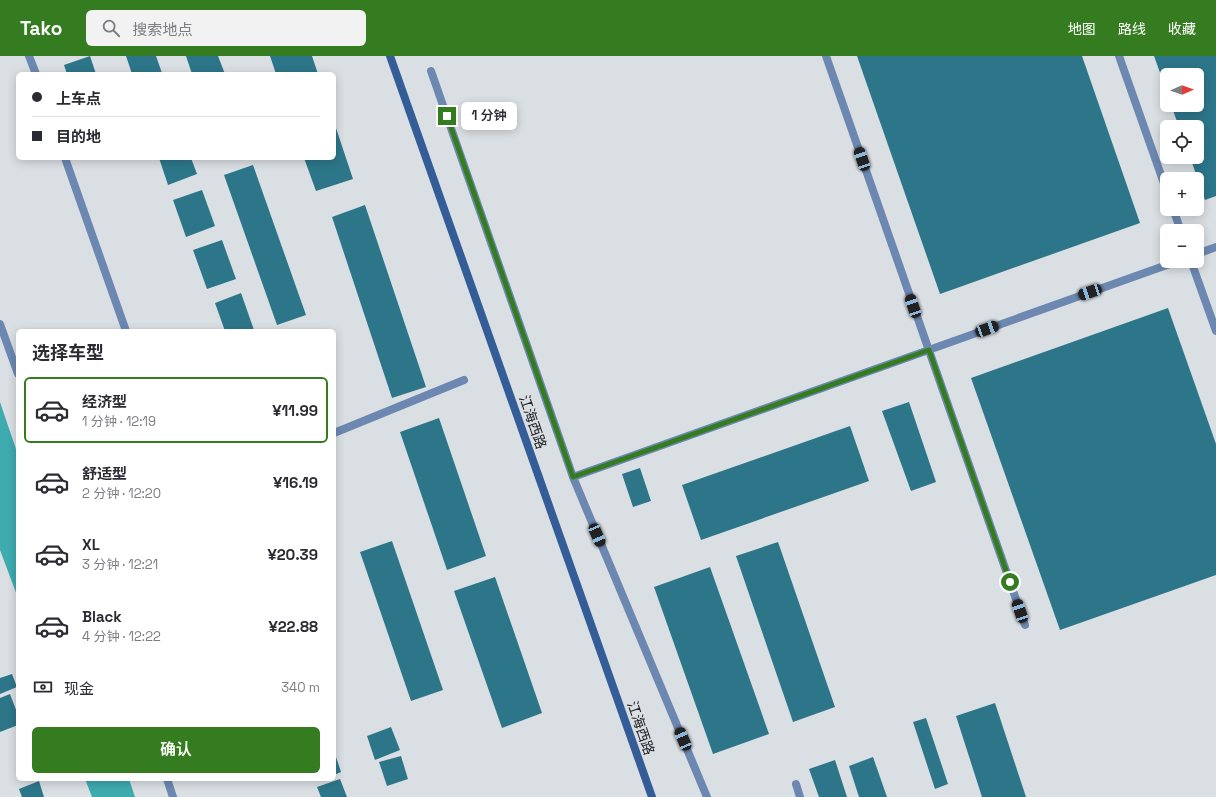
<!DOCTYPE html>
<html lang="zh">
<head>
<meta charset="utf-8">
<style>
  body { margin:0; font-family:"Space Grotesk","Noto Sans SC",sans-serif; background:#f2f2f3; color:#2b2b33; height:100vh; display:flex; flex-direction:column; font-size:15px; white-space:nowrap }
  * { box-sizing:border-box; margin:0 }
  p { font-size:13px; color:#7c7c81 }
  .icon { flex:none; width:22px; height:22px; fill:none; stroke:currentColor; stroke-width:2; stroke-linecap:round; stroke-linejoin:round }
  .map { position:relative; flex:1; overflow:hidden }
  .panel { position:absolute; left:16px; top:273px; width:320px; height:452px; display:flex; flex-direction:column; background:#fff; border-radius:6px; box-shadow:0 2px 10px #0003 }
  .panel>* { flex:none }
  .hud { position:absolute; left:16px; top:16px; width:320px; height:88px; border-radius:6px; box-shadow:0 2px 10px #0003; display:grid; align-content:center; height:88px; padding:0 16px; background:#fff }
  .needle { width:26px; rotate:88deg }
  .fabs { position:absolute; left:1160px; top:12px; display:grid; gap:8px }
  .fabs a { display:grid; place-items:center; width:44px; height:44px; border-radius:6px; background:#fff; box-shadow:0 2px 10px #0003; font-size:20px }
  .end { position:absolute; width:18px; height:18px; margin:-9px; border:5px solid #357c20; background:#fff; box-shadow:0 0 0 2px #fff }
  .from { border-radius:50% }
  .bubble { position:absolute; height:28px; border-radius:6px; background:#fff; box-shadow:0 2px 10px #0003; font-size:13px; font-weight:600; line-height:28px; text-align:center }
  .car { position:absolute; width:12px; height:24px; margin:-12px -6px; border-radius:5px; box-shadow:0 0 3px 1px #0007; background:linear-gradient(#222 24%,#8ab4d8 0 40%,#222 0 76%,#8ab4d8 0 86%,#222 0) }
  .hud b { display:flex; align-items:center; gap:14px; height:38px; font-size:15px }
  .hud b+b { border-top:1px solid #e1e1e2 }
  .hud i { width:10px; height:10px; background:#2b2b33 }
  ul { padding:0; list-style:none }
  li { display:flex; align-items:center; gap:12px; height:66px; margin:0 8px 6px; padding:0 8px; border:2px solid transparent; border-radius:6px }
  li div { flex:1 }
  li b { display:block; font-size:15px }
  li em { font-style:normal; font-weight:600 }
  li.on { border-color:#357c20 }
  li>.icon { width:36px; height:36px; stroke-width:1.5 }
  h2 { padding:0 16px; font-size:18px; line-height:48px }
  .pay { display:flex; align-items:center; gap:10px; height:44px; padding:0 16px; font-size:15px }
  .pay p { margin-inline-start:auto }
  .button { display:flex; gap:8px; margin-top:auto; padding:8px 16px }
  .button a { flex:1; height:46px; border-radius:6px; background:#357c20; color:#fff; font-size:16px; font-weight:600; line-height:46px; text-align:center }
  header { display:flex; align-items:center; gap:24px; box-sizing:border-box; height:56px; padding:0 20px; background:#357c20; color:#fff }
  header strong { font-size:19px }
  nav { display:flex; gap:22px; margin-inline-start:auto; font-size:14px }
  .search { width:280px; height:36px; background:#f2f2f3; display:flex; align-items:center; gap:10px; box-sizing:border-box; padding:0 14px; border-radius:6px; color:#7c7c81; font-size:15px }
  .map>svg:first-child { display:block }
  .water { fill:#3eabaf }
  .building { fill:#2d768a }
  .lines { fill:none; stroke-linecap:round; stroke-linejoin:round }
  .lane { stroke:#6c88b1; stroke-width:8 }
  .street { stroke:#6c88b1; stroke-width:8 }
  .secondary { stroke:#345d98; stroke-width:8 }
  .route { stroke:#357c20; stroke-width:5 }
  .labels { text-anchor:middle; stroke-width:3; stroke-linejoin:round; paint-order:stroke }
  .street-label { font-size:14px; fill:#212324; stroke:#dadfe3 }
</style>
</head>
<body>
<header>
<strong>Tako</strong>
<div class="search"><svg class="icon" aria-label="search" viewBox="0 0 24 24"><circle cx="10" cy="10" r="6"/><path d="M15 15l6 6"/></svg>搜索地点</div>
<nav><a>地图</a><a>路线</a><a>收藏</a></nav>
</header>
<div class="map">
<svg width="1216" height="741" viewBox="0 0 1216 741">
  <rect width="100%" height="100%" fill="#dadfe3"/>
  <g class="water">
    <polygon points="0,346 18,399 18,542 0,494"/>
    <polygon points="85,723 129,723 135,741 92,741"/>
  </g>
  <g class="building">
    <polygon points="90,0 96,18 67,18 64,9"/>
    <polygon points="126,0 156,0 162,17 132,18"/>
    <polygon points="186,0 218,0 225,18 192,18"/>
    <polygon points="270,0 312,0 318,18 276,18"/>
    <polygon points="857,0 1082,0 1140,167 940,238"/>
    <polygon points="1154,0 1216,0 1216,140 1205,144 1190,101 1197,101 1197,71 1179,71 1171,49 1197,49 1197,19 1167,19 1167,36"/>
    <polygon points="334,66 353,123 316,135 304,102 334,102"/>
    <polygon points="159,102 191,102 197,118 168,129"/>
    <polygon points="253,109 306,259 277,269 224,119"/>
    <polygon points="202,134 215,170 186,181 173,144"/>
    <polygon points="365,149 426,331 392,342 332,161"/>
    <polygon points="222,184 236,223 207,233 193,194"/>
    <polygon points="241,237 254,274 225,275 215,247"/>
    <polygon points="1168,252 1216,388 1216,519 1060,574 971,322"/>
    <polygon points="909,346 936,426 911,435 882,355"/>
    <polygon points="439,362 486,500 447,514 400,376"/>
    <polygon points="850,370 869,425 701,484 682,429"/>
    <polygon points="640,412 651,445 633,451 622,418"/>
    <polygon points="392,485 443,634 411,645 360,496"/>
    <polygon points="778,486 835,651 793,666 736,500"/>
    <polygon points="710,511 769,678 713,698 654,531"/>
    <polygon points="495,521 542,657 502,672 454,535"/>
    <polygon points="12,618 17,631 0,638 0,622"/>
    <polygon points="10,638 18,659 18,669 0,676 0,642"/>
    <polygon points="995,647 1026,741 982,741 956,660"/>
    <polygon points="926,662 948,728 935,733 913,666"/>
    <polygon points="391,671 400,694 375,704 367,680"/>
    <polygon points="334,695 341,716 334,719"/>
    <polygon points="401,700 408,723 387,730 379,706"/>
    <polygon points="873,701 887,741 859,741 849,710"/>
    <polygon points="835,704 847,741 819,741 809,713"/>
    <polygon points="340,723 347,741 321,741 317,731"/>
    <polygon points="39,725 44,741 22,741 19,733"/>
  </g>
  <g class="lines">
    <g class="lane">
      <polyline points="826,0 1025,569"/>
      <polyline points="1119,0 1167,136"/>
      <polyline points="1173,153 1181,175"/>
      <polyline points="1197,198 1216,191"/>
      <polyline points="1191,205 1216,275"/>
      <polyline points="573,421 1178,205"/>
      <polyline points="796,728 800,741"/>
    </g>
    <g class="street">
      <polyline points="29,0 36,18"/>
      <polyline points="431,15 573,421 707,741"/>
      <polyline points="65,102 126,275"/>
      <polyline points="0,268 18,318"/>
      <polyline points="334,377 464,324"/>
      <polyline points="167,723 173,741"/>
    </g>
    <polyline class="secondary" points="390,0 652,741"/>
  </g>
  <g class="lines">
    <polyline class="route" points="447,60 573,421 929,294 1010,526"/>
  </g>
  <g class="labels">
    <g class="street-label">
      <text transform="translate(533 366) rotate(71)" y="5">江海西路</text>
      <text transform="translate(641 672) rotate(71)" y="5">江海西路</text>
    </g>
  </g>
</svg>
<div class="fabs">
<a><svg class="needle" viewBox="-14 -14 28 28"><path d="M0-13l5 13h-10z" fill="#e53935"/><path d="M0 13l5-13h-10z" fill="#7c7c81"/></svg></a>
<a><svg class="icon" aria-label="locate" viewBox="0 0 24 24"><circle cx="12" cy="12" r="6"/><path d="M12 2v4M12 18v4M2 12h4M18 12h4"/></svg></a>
<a>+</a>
<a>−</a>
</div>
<i class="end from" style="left:1010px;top:526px"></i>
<i class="end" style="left:447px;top:60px"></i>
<div class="bubble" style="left:461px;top:46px;width:56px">1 分钟</div>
<i class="car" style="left:862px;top:103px;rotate:341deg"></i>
<i class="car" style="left:1090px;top:236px;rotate:251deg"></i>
<i class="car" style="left:913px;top:250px;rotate:341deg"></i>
<i class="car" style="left:987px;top:273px;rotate:70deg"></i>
<i class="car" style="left:597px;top:479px;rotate:157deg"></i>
<i class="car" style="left:1020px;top:555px;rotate:341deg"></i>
<i class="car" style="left:683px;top:683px;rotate:337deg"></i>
<div class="hud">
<b><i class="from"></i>上车点</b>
<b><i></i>目的地</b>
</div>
<section class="panel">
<h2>选择车型</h2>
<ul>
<li class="on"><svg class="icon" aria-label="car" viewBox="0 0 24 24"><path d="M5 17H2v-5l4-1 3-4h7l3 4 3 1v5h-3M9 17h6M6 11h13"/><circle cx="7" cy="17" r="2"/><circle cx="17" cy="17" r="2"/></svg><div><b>经济型</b><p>1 分钟 · 12:19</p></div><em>¥11.99</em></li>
<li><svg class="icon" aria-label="car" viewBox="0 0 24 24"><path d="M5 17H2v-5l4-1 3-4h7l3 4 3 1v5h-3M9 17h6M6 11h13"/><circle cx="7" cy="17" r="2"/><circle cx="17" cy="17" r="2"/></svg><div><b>舒适型</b><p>2 分钟 · 12:20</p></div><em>¥16.19</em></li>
<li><svg class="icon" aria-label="car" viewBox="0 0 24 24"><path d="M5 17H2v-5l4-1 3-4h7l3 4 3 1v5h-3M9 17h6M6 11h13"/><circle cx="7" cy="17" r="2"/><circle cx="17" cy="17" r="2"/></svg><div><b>XL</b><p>3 分钟 · 12:21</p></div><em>¥20.39</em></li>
<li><svg class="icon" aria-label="car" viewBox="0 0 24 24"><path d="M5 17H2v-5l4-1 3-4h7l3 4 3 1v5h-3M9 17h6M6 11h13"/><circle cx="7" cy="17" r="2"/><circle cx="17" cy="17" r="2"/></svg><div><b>Black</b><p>4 分钟 · 12:22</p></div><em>¥22.88</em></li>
</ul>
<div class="pay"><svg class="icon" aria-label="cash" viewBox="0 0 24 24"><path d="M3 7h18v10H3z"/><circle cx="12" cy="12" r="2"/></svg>现金<p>340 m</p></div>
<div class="button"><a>确认</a></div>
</section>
</div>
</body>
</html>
